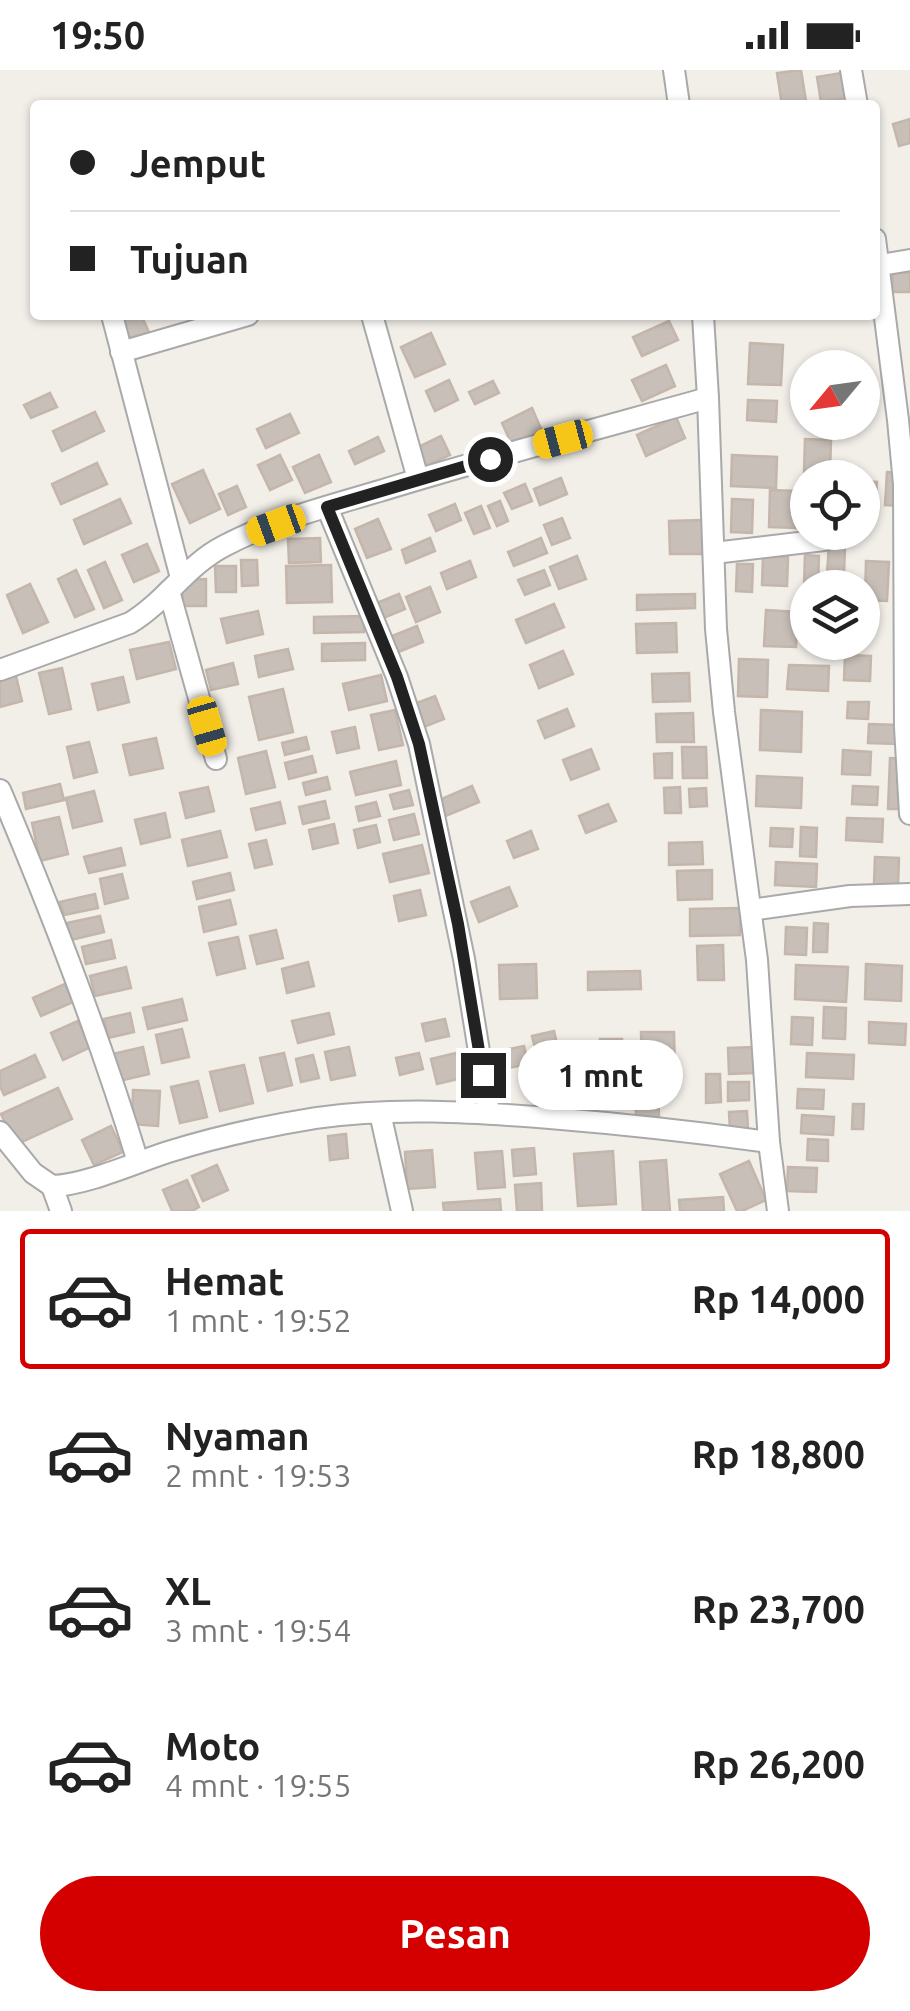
<!DOCTYPE html>
<html lang="id">
<head>
<meta charset="utf-8">
<style>
  body { margin:0; font-family:Ubuntu,sans-serif; background:#f6f6f6; color:#222; height:100vh; display:flex; flex-direction:column; font-size:38px; white-space:nowrap }
  * { box-sizing:border-box; margin:0 }
  p { font-size:32px; color:#767676 }
  .icon { flex:none; width:55px; height:55px; fill:none; stroke:currentColor; stroke-width:2; stroke-linecap:round; stroke-linejoin:round }
  .map { position:relative; height:1141px; overflow:hidden }
  .panel { display:flex; flex-direction:column; background:#fff; flex:1 }
  .panel>* { flex:none }
  .banner { position:absolute; left:30px; top:30px; width:850px; height:220px; border-radius:10px; box-shadow:0 2px 8px #0004; display:grid; align-content:center; height:220px; padding:0 40px; background:#fff }
  .needle { width:65px; rotate:241deg }
  .tools { position:absolute; left:790px; top:280px; display:grid; gap:20px }
  .tools a { display:grid; place-items:center; width:90px; height:90px; border-radius:50%; background:#fff; box-shadow:0 2px 8px #0004; font-size:50px }
  .end { position:absolute; width:45px; height:45px; margin:-22px; border:12px solid #222; background:#fff; box-shadow:0 0 0 5px #fff }
  .from { border-radius:50% }
  .bubble { position:absolute; height:70px; border-radius:35px; background:#fff; box-shadow:0 2px 8px #0004; font-size:32px; font-weight:700; line-height:70px; text-align:center }
  .car { position:absolute; width:30px; height:60px; margin:-30px -15px; border-radius:12px; box-shadow:0 0 8px 2px #0007; background:linear-gradient(#f5c518 24%,#345 0 40%,#f5c518 0 76%,#345 0 86%,#f5c518 0) }
  .banner b { display:flex; align-items:center; gap:35px; height:95px; font-size:38px }
  .banner b+b { border-top:2px solid #e0e0e0 }
  .banner i { width:25px; height:25px; background:#222 }
  ul { padding:18px 0 0; list-style:none }
  li { display:flex; align-items:center; gap:30px; height:140px; margin:0 20px 15px; padding:0 20px; border:5px solid transparent; border-radius:10px }
  li div { flex:1 }
  li b { display:block; font-size:38px }
  li em { font-style:normal; font-weight:700 }
  li.on { border-color:#d40000 }
  li>.icon { width:90px; height:90px; stroke-width:1.5 }
  .cta { display:flex; gap:20px; margin-top:auto; padding:20px 40px }
  .cta a { flex:1; height:115px; border-radius:60px; background:#d40000; color:#fff; font-size:40px; font-weight:700; line-height:115px; text-align:center }
  .status { display:flex; justify-content:space-between; align-items:center; height:70px; padding:0 50px; background:#fff; direction:ltr }
  .status svg { height:28px; fill:currentColor }
  .map>svg:first-child { display:block }
  .building { fill:#c7bfb8; stroke:#c4b6ab; stroke-width:2.5 }
  .lines { fill:none; stroke-linecap:round; stroke-linejoin:round }
  .minor-casing { stroke:#a9a9a9; stroke-width:24 }
  .minor { stroke:#fff; stroke-width:20 }
  .route { stroke:#222; stroke-width:12 }
</style>
</head>
<body>
<div class="status"><b>19:50</b><svg viewBox="0 0 49 12"><path d="M0 12V9h3v3zM5 12V6h3v6zM10 12V3h3v9zM15 12V0h3v12zM26 1h20v11H26zM47 4h2v5h-2z"/></svg></div>
<div class="map">
<svg width="910" height="1141" viewBox="0 0 910 1141">
  <rect width="100%" height="100%" fill="#f2efe9"/>
  <g class="building">
    <polygon points="801,0 806,31 782,35 777,3"/>
    <polygon points="842,3 846,28 821,32 817,7"/>
    <polygon points="910,49 910,73 899,76 893,54"/>
    <polygon points="893,202 910,203 910,222 892,222"/>
    <polygon points="125,245 141,245 149,262 126,273 115,250"/>
    <polygon points="669,251 678,270 642,286 633,267"/>
    <polygon points="431,263 445,294 415,307 401,277"/>
    <polygon points="750,273 783,275 781,315 748,314"/>
    <polygon points="666,295 675,316 642,331 632,310"/>
    <polygon points="449,310 458,330 435,341 426,321"/>
    <polygon points="493,311 499,323 475,334 469,322"/>
    <polygon points="50,323 57,337 31,348 24,335"/>
    <polygon points="748,330 777,331 776,352 747,350"/>
    <polygon points="532,338 542,361 512,375 502,353"/>
    <polygon points="95,342 104,361 62,381 53,361"/>
    <polygon points="290,344 299,363 266,378 257,359"/>
    <polygon points="676,347 685,368 646,386 637,365"/>
    <polygon points="441,366 450,385 422,398 414,379"/>
    <polygon points="378,367 384,381 355,394 349,381"/>
    <polygon points="805,369 831,370 830,403 804,402"/>
    <polygon points="280,385 292,410 270,420 258,395"/>
    <polygon points="319,385 331,412 305,423 293,397"/>
    <polygon points="732,385 777,387 776,418 731,416"/>
    <polygon points="97,393 107,414 61,434 52,414"/>
    <polygon points="203,400 220,439 190,453 172,414"/>
    <polygon points="887,402 902,403 901,436 885,435"/>
    <polygon points="561,408 567,424 540,435 534,419"/>
    <polygon points="863,411 877,412 875,442 862,441"/>
    <polygon points="525,414 532,431 512,439 504,423"/>
    <polygon points="237,416 246,437 228,445 219,424"/>
    <polygon points="770,420 797,421 796,458 769,457"/>
    <polygon points="120,429 131,453 84,474 74,450"/>
    <polygon points="732,429 753,430 752,463 731,462"/>
    <polygon points="500,431 508,451 497,456 488,436"/>
    <polygon points="455,434 461,450 436,461 429,445"/>
    <polygon points="481,436 490,458 474,464 465,443"/>
    <polygon points="562,448 570,468 552,475 544,455"/>
    <polygon points="378,449 391,479 367,488 355,459"/>
    <polygon points="702,450 703,484 670,484 669,451"/>
    <polygon points="320,468 321,492 289,493 288,469"/>
    <polygon points="430,468 435,481 406,493 402,480"/>
    <polygon points="541,468 547,483 514,496 508,482"/>
    <polygon points="147,474 159,501 134,512 122,485"/>
    <polygon points="829,475 845,476 844,504 827,504"/>
    <polygon points="805,485 819,486 818,515 804,515"/>
    <polygon points="577,486 586,509 559,519 550,497"/>
    <polygon points="763,486 788,487 787,516 762,515"/>
    <polygon points="241,490 257,490 258,515 242,516"/>
    <polygon points="470,491 476,507 447,519 441,503"/>
    <polygon points="866,491 889,492 887,531 865,530"/>
    <polygon points="105,492 122,530 104,538 88,500"/>
    <polygon points="737,494 753,494 752,522 736,521"/>
    <polygon points="331,495 332,532 287,533 286,496"/>
    <polygon points="215,496 236,496 236,522 216,522"/>
    <polygon points="76,500 94,539 75,547 58,509"/>
    <polygon points="544,500 550,515 525,525 518,510"/>
    <polygon points="206,509 206,536 183,536 182,510"/>
    <polygon points="30,514 48,552 23,563 7,525"/>
    <polygon points="430,517 440,542 416,552 406,527"/>
    <polygon points="399,524 405,539 379,550 372,535"/>
    <polygon points="695,524 695,538 637,540 637,525"/>
    <polygon points="554,534 564,557 526,573 516,550"/>
    <polygon points="766,540 798,542 796,577 764,576"/>
    <polygon points="258,541 263,564 227,573 221,549"/>
    <polygon points="364,546 364,562 314,563 314,547"/>
    <polygon points="676,553 677,582 637,583 636,554"/>
    <polygon points="417,556 423,572 391,585 385,569"/>
    <polygon points="169,572 176,599 137,609 130,580"/>
    <polygon points="365,573 365,590 322,591 322,574"/>
    <polygon points="288,579 293,599 259,607 255,586"/>
    <polygon points="563,581 573,604 539,618 530,595"/>
    <polygon points="845,585 871,586 870,611 844,610"/>
    <polygon points="739,589 768,590 767,627 738,626"/>
    <polygon points="233,593 238,614 211,620 206,600"/>
    <polygon points="789,595 829,596 828,621 787,619"/>
    <polygon points="62,598 71,639 49,644 39,603"/>
    <polygon points="689,603 690,631 653,632 652,604"/>
    <polygon points="381,605 387,631 349,640 343,614"/>
    <polygon points="16,606 22,631 0,637 0,610"/>
    <polygon points="123,607 129,632 98,640 92,614"/>
    <polygon points="283,619 293,662 259,670 249,627"/>
    <polygon points="435,626 444,649 424,657 414,634"/>
    <polygon points="848,632 869,632 868,649 847,648"/>
    <polygon points="567,639 574,656 545,668 538,651"/>
    <polygon points="395,640 403,675 379,680 371,645"/>
    <polygon points="761,640 802,642 801,682 760,680"/>
    <polygon points="693,643 694,672 657,672 656,644"/>
    <polygon points="869,654 899,655 899,674 868,673"/>
    <polygon points="355,657 359,678 337,683 332,662"/>
    <polygon points="306,667 309,679 285,685 282,673"/>
    <polygon points="156,668 163,698 130,705 123,675"/>
    <polygon points="89,672 97,702 74,708 67,677"/>
    <polygon points="682,677 706,677 707,708 683,708"/>
    <polygon points="591,679 599,699 571,710 563,690"/>
    <polygon points="843,680 871,682 870,705 842,704"/>
    <polygon points="266,681 275,717 246,724 238,688"/>
    <polygon points="672,683 672,708 655,708 654,684"/>
    <polygon points="312,686 316,702 289,709 285,693"/>
    <polygon points="890,688 904,689 902,739 888,739"/>
    <polygon points="396,691 401,715 356,725 350,702"/>
    <polygon points="757,706 802,708 801,738 756,736"/>
    <polygon points="327,707 330,719 306,725 303,713"/>
    <polygon points="60,714 64,730 26,739 23,723"/>
    <polygon points="472,716 479,732 443,747 437,731"/>
    <polygon points="853,716 878,717 877,735 852,734"/>
    <polygon points="208,717 214,741 186,748 180,723"/>
    <polygon points="680,717 681,743 665,743 664,718"/>
    <polygon points="706,718 707,736 690,737 689,719"/>
    <polygon points="409,720 413,735 394,739 390,725"/>
    <polygon points="94,721 102,751 73,758 66,728"/>
    <polygon points="325,731 329,748 303,754 299,737"/>
    <polygon points="280,732 285,753 256,760 251,739"/>
    <polygon points="376,732 380,746 359,751 356,737"/>
    <polygon points="608,734 616,751 586,763 579,746"/>
    <polygon points="165,743 170,767 141,774 135,750"/>
    <polygon points="414,744 419,764 394,770 389,750"/>
    <polygon points="59,747 68,784 40,791 32,753"/>
    <polygon points="847,748 883,749 882,772 846,770"/>
    <polygon points="334,754 338,773 313,779 309,760"/>
    <polygon points="376,755 380,772 358,778 354,760"/>
    <polygon points="801,757 817,758 816,787 800,786"/>
    <polygon points="771,758 793,759 792,777 770,776"/>
    <polygon points="220,761 227,787 188,796 182,770"/>
    <polygon points="531,761 538,779 514,788 507,771"/>
    <polygon points="266,770 272,794 255,798 249,774"/>
    <polygon points="702,772 703,794 669,795 669,773"/>
    <polygon points="422,775 429,803 390,812 383,784"/>
    <polygon points="121,778 125,795 89,803 84,787"/>
    <polygon points="875,787 899,788 898,815 874,814"/>
    <polygon points="776,792 817,794 816,817 775,815"/>
    <polygon points="712,800 712,829 678,830 677,801"/>
    <polygon points="230,803 234,820 197,829 193,812"/>
    <polygon points="122,804 128,828 105,834 100,809"/>
    <polygon points="509,817 517,836 479,852 471,832"/>
    <polygon points="420,820 426,845 399,851 394,826"/>
    <polygon points="95,824 98,838 64,845 60,832"/>
    <polygon points="230,830 236,854 204,862 199,837"/>
    <polygon points="740,838 740,865 690,866 690,839"/>
    <polygon points="100,846 104,862 71,870 67,853"/>
    <polygon points="814,853 828,854 827,882 813,882"/>
    <polygon points="786,857 807,858 806,885 785,884"/>
    <polygon points="276,860 283,888 257,894 250,866"/>
    <polygon points="238,867 245,898 217,905 209,873"/>
    <polygon points="111,870 115,888 86,894 82,877"/>
    <polygon points="723,875 724,910 698,910 697,876"/>
    <polygon points="308,892 314,916 287,923 282,899"/>
    <polygon points="536,894 537,928 500,929 499,895"/>
    <polygon points="866,894 902,896 901,931 865,929"/>
    <polygon points="796,895 848,897 846,932 795,929"/>
    <polygon points="126,897 131,918 95,926 90,906"/>
    <polygon points="640,901 641,919 588,920 588,902"/>
    <polygon points="65,914 73,932 41,946 33,928"/>
    <polygon points="182,929 187,950 148,959 143,938"/>
    <polygon points="824,937 846,938 845,969 823,968"/>
    <polygon points="130,943 134,962 108,968 104,949"/>
    <polygon points="329,943 334,964 298,973 292,951"/>
    <polygon points="792,947 813,948 812,975 791,974"/>
    <polygon points="445,949 449,966 426,971 422,954"/>
    <polygon points="78,951 91,977 63,990 51,963"/>
    <polygon points="869,952 906,954 905,975 869,973"/>
    <polygon points="182,959 189,987 162,993 156,965"/>
    <polygon points="554,961 560,986 538,991 532,966"/>
    <polygon points="641,962 674,962 675,1003 642,1003"/>
    <polygon points="600,969 622,969 624,1013 601,1014"/>
    <polygon points="582,972 587,993 569,997 564,976"/>
    <polygon points="524,976 528,994 509,998 505,980"/>
    <polygon points="143,977 149,1004 119,1011 113,984"/>
    <polygon points="349,977 355,1005 331,1010 325,982"/>
    <polygon points="753,977 754,1003 729,1004 728,978"/>
    <polygon points="284,983 292,1015 268,1021 260,988"/>
    <polygon points="419,983 423,999 400,1005 396,988"/>
    <polygon points="456,983 462,1008 437,1014 431,989"/>
    <polygon points="807,983 854,985 853,1009 806,1007"/>
    <polygon points="35,985 45,1007 4,1025 0,1016 0,1001"/>
    <polygon points="313,985 319,1008 301,1012 296,989"/>
    <polygon points="244,995 253,1033 220,1041 210,1002"/>
    <polygon points="706,1004 720,1004 721,1032 706,1033"/>
    <polygon points="555,1009 559,1025 536,1030 532,1014"/>
    <polygon points="198,1011 207,1047 180,1053 171,1017"/>
    <polygon points="728,1012 749,1012 749,1030 728,1031"/>
    <polygon points="58,1018 72,1049 15,1075 1,1044"/>
    <polygon points="635,1019 658,1019 659,1046 636,1046"/>
    <polygon points="798,1019 824,1020 823,1039 797,1038"/>
    <polygon points="133,1020 160,1021 158,1056 132,1054"/>
    <polygon points="853,1034 864,1034 863,1059 852,1059"/>
    <polygon points="747,1041 748,1060 730,1060 729,1042"/>
    <polygon points="802,1045 834,1047 833,1065 801,1063"/>
    <polygon points="111,1056 123,1082 94,1095 82,1070"/>
    <polygon points="346,1064 348,1088 330,1090 328,1066"/>
    <polygon points="808,1069 828,1070 828,1091 807,1090"/>
    <polygon points="534,1078 536,1104 514,1106 512,1080"/>
    <polygon points="432,1080 435,1117 407,1119 405,1082"/>
    <polygon points="502,1081 505,1117 478,1119 475,1083"/>
    <polygon points="613,1081 616,1134 578,1136 574,1084"/>
    <polygon points="666,1090 670,1141 643,1141 640,1092"/>
    <polygon points="749,1091 766,1130 742,1141 737,1141 720,1104"/>
    <polygon points="217,1095 228,1120 203,1131 192,1106"/>
    <polygon points="788,1097 817,1098 816,1122 787,1121"/>
    <polygon points="187,1110 199,1137 192,1141 172,1141 163,1120"/>
    <polygon points="541,1113 542,1141 517,1141 515,1115"/>
    <polygon points="723,1127 724,1141 680,1141 679,1130"/>
    <polygon points="500,1129 501,1141 444,1141 443,1133"/>
  </g>
  <g class="lines">
    <defs>
      <g id="minor">
        <polyline points="674,0 679,35"/>
        <polyline points="851,0 857,35"/>
        <polyline points="875,169 898,350 904,414 905,657 910,744"/>
        <polyline points="875,196 910,190"/>
        <polyline points="112,245 181,508"/>
        <polyline points="372,245 418,409"/>
        <polyline points="703,245 708,328 716,559 724,642 757,890 769,1072 778,1141"/>
        <polyline points="121,282 248,245"/>
        <polyline points="327,437 397,607 419,674 464,889 489,1043"/>
        <polyline points="714,483 824,470 843,464"/>
        <polyline points="169,521 216,689"/>
        <path d="M 0,600 L 130,553 C 165,532 187,495 224,476 C 273,450 330,436 383,420 C 491,387 600,358 708,328"/>
        <path d="M 0,720 C 52,843 99,964 138,1092"/>
        <polyline points="751,840 850,826 910,824"/>
        <polyline points="380,1043 402,1141"/>
        <path d="M 0,1062 L 33,1103 L 52,1116 C 86,1115 134,1093 168,1082 C 216,1067 266,1056 316,1048 C 393,1037 473,1042 550,1048 C 623,1054 696,1062 769,1072"/>
        <polyline points="52,1116 61,1141"/>
      </g>
    </defs>
    <use href="#minor" class="minor-casing"/>
    <use href="#minor" class="minor"/>
  </g>
  <g class="lines">
    <polyline class="route" points="483,1005 458,854 419,674 397,607 327,437 490,389"/>
  </g>
</svg>
<div class="tools">
<a><svg class="needle" viewBox="-14 -14 28 28"><path d="M0-13l5 13h-10z" fill="#e53935"/><path d="M0 13l5-13h-10z" fill="#767676"/></svg></a>
<a><svg class="icon" aria-label="locate" viewBox="0 0 24 24"><circle cx="12" cy="12" r="6"/><path d="M12 2v4M12 18v4M2 12h4M18 12h4"/></svg></a>
<a><svg class="icon" aria-label="layers" viewBox="0 0 24 24"><path d="M12 4l9 5-9 5-9-5zM3 14l9 5 9-5"/></svg></a>
</div>
<i class="end from" style="left:490px;top:389px"></i>
<i class="end" style="left:483px;top:1005px"></i>
<div class="bubble" style="left:518px;top:970px;width:165px">1 mnt</div>
<i class="car" style="left:563px;top:369px;rotate:255deg"></i>
<i class="car" style="left:276px;top:455px;rotate:250deg"></i>
<i class="car" style="left:207px;top:656px;rotate:164deg"></i>
<div class="banner">
<b><i class="from"></i>Jemput</b>
<b><i></i>Tujuan</b>
</div>
</div>
<section class="panel">
<ul>
<li class="on"><svg class="icon" aria-label="car" viewBox="0 0 24 24"><path d="M5 17H2v-5l4-1 3-4h7l3 4 3 1v5h-3M9 17h6M6 11h13"/><circle cx="7" cy="17" r="2"/><circle cx="17" cy="17" r="2"/></svg><div><b>Hemat</b><p>1 mnt · 19:52</p></div><em>Rp 14,000</em></li>
<li><svg class="icon" aria-label="car" viewBox="0 0 24 24"><path d="M5 17H2v-5l4-1 3-4h7l3 4 3 1v5h-3M9 17h6M6 11h13"/><circle cx="7" cy="17" r="2"/><circle cx="17" cy="17" r="2"/></svg><div><b>Nyaman</b><p>2 mnt · 19:53</p></div><em>Rp 18,800</em></li>
<li><svg class="icon" aria-label="car" viewBox="0 0 24 24"><path d="M5 17H2v-5l4-1 3-4h7l3 4 3 1v5h-3M9 17h6M6 11h13"/><circle cx="7" cy="17" r="2"/><circle cx="17" cy="17" r="2"/></svg><div><b>XL</b><p>3 mnt · 19:54</p></div><em>Rp 23,700</em></li>
<li><svg class="icon" aria-label="car" viewBox="0 0 24 24"><path d="M5 17H2v-5l4-1 3-4h7l3 4 3 1v5h-3M9 17h6M6 11h13"/><circle cx="7" cy="17" r="2"/><circle cx="17" cy="17" r="2"/></svg><div><b>Moto</b><p>4 mnt · 19:55</p></div><em>Rp 26,200</em></li>
</ul>
<div class="cta"><a>Pesan</a></div>
</section>
</body>
</html>
